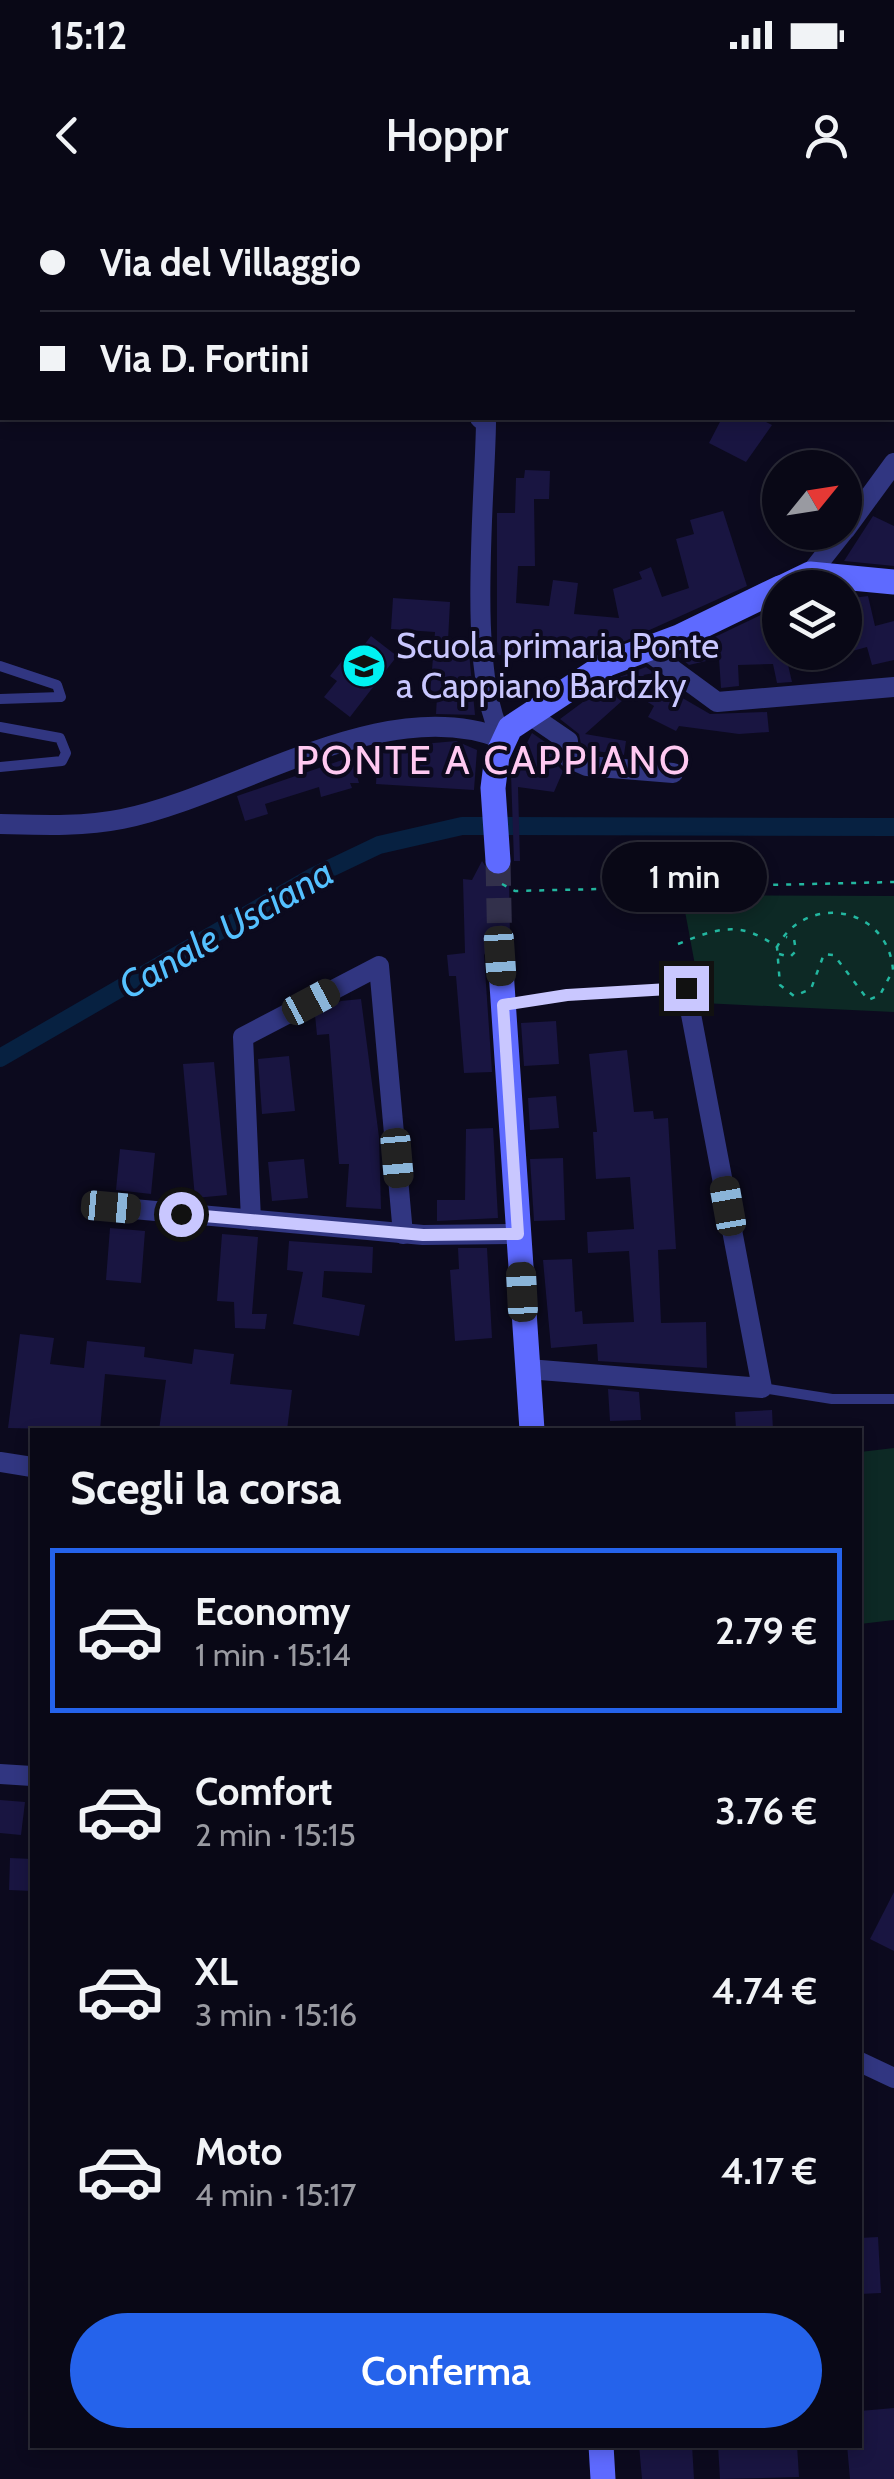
<!DOCTYPE html>
<html lang="it">
<head>
<meta charset="utf-8">
<style>
  body { margin:0; font-family:Cabin,sans-serif; background:#171623; color:#f1f3f6; height:100vh; display:flex; flex-direction:column; font-size:38px; white-space:nowrap }
  * { box-sizing:border-box; margin:0 }
  p { font-size:32px; color:#999aa1 }
  .icon { flex:none; width:55px; height:55px; fill:none; stroke:currentColor; stroke-width:2; stroke-linecap:round; stroke-linejoin:round }
  .map { position:relative; flex:1; overflow:hidden }
  .panel { position:absolute; left:30px; top:1228px; width:832px; height:1020px; display:flex; flex-direction:column; background:#090816; border-radius:0px; box-shadow:0 5px 15px #0003,0 0 0 2px #292935 }
  .panel>* { flex:none }
  .top-card { position:absolute; left:0px; top:0px; width:895px; height:220px; box-shadow:0 5px 15px #0003,0 0 0 2px #292935; display:grid; align-content:center; height:220px; padding:0 40px; background:#090816 }
  .needle { width:65px; rotate:60deg }
  .controls { position:absolute; left:762px; top:250px; display:grid; gap:20px }
  .controls a { display:grid; place-items:center; width:100px; height:100px; border-radius:50%; background:#090816; box-shadow:0 5px 15px #0003,0 0 0 2px #292935; font-size:50px }
  .end { position:absolute; width:45px; height:45px; margin:-22px; border:12px solid #c9c7ff; background:#111; box-shadow:0 0 0 5px #111 }
  .from { border-radius:50% }
  .bubble { position:absolute; height:70px; border-radius:35px; background:#090816; box-shadow:0 5px 15px #0003,0 0 0 2px #292935; font-size:32px; font-weight:600; line-height:70px; text-align:center }
  .car { position:absolute; width:30px; height:60px; margin:-30px -15px; border-radius:12px; box-shadow:0 0 8px 2px #0007; background:linear-gradient(#222 24%,#8ab4d8 0 40%,#222 0 76%,#8ab4d8 0 86%,#222 0) }
  .top-card b { display:flex; align-items:center; gap:35px; height:95px; font-size:38px }
  .top-card b+b { border-top:2px solid #292935 }
  .top-card i { width:25px; height:25px; background:#f1f3f6 }
  ul { padding:0; list-style:none }
  li { display:flex; align-items:center; gap:30px; height:165px; margin:0 20px 15px; padding:0 20px; border:5px solid transparent; border-radius:0px }
  li div { flex:1 }
  li b { display:block; font-size:38px }
  li em { font-style:normal; font-weight:600 }
  li.on { border-color:#2563eb }
  li>.icon { width:90px; height:90px; stroke-width:1.5 }
  h2 { padding:0 40px; font-size:45px; line-height:120px }
  .action { display:flex; gap:20px; margin-top:auto; padding:20px 40px }
  .action a { flex:1; height:115px; border-radius:60px; background:#2563eb; color:#fff; font-size:40px; font-weight:600; line-height:115px; text-align:center }
  .status { display:flex; justify-content:space-between; align-items:center; height:70px; padding:0 50px; background:#090816; direction:ltr }
  .status svg { height:28px; fill:currentColor }
  header { display:flex; justify-content:space-between; align-items:center; height:130px; padding:0 40px; background:#090816; font-size:45px; font-weight:600 }
  .map>svg:first-child { display:block }
  .green { fill:#0d2925 }
  .lines { fill:none; stroke-linecap:round; stroke-linejoin:round }
  .canal { stroke:#072141; stroke-width:18 }
  .building { fill:#191541 }
  .secondary-tunnel { stroke:#32304b; stroke-width:25; stroke-dasharray:25 12; stroke-linecap:butt }
  .path { stroke:#23b7a0; stroke-width:2.5; stroke-dasharray:5 8; stroke-linecap:butt }
  .lane { stroke:#313681; stroke-width:10 }
  .street { stroke:#313681; stroke-width:20 }
  .secondary { stroke:#5e6aff; stroke-width:25 }
  .route { stroke:#c9c7ff; stroke-width:12 }
  .labels { text-anchor:middle; stroke-width:8; stroke-linejoin:round; paint-order:stroke }
  .poi-label { font-size:35px; fill:#c9c7ff; stroke:#0c0a1e; text-anchor:start }
  .water-label { font-size:38px; font-style:italic; fill:#55c1ff; stroke:#0c0a1e }
  .quarter-label { font-size:40px; letter-spacing:2.5px; fill:#ffc9f1; stroke:#0c0a1e }
</style>
</head>
<body>
<div class="status"><b>15:12</b><svg viewBox="0 0 49 12"><path d="M0 12V9h3v3zM5 12V6h3v6zM10 12V3h3v9zM15 12V0h3v12zM26 1h20v11H26zM47 4h2v5h-2z"/></svg></div>
<header><svg class="icon" aria-label="back" viewBox="0 0 24 24"><path d="M15 5l-7 7 7 7"/></svg>Hoppr<svg class="icon" aria-label="person" viewBox="0 0 24 24"><circle cx="12" cy="8" r="4"/><path d="M4 21q1-7 8-7t8 7"/></svg></header>
<div class="map">
<svg width="894" height="2279" viewBox="0 0 894 2279">
  <rect width="100%" height="100%" fill="#0c0a1e"/>
  <g class="green">
    <polygon points="682,695 894,696 894,812 702,803"/>
    <polygon points="894,1248 894,1420 860,1424 860,1252"/>
  </g>
  <g class="lines">
    <polyline class="canal" points="0,858 314,676 379,645 462,626 894,627"/>
  </g>
  <g class="building">
    <polygon points="722,218 758,218 772,225 746,262 709,243"/>
    <polygon points="525,270 550,271 549,299 534,299 535,366 518,366 516,403 549,406 553,380 578,383 574,414 619,418 613,389 642,379 639,372 651,367 662,397 689,388 676,339 694,334 690,320 723,311 747,386 583,460 497,455 497,313 515,313 516,278 524,278"/>
    <polygon points="873,316 894,326 894,366 844,361"/>
    <polygon points="868,396 875,426 894,421 894,460 872,465 867,447 845,453 845,399"/>
    <polygon points="393,398 450,402 448,441 468,442 475,515 436,514 437,496 430,495 435,432 391,429"/>
    <polygon points="780,406 780,452 785,452 792,482 777,483 773,464 738,465 739,486 721,488 719,458 689,465 677,455"/>
    <polygon points="371,436 397,456 350,517 324,497 337,481 330,476 352,448 358,453"/>
    <polygon points="646,467 654,473 643,475 710,514 767,512 769,532 739,534 679,526 676,531 648,517 654,506 632,492 585,534 626,541 624,555 582,549 579,534 560,519 614,479"/>
    <polygon points="532,533 555,549 557,565 563,571 554,592 518,587 520,661 514,661 511,574"/>
    <polygon points="456,541 477,550 474,590 376,584 378,548"/>
    <polygon points="351,557 359,583 350,583 352,588 321,597 319,587 265,604 268,614 245,621 237,596"/>
    <polygon points="482,661 492,676 509,673 510,742 492,741 484,755 492,872 464,873 456,776 449,776 447,755 465,753 463,679 472,680"/>
    <polygon points="361,799 379,937 381,1009 346,1007 349,964 339,964 329,834 317,835 315,815 341,801"/>
    <polygon points="556,821 559,864 524,866 521,823"/>
    <polygon points="627,850 634,912 653,911 654,919 668,918 676,1049 658,1050 661,1123 706,1122 707,1168 598,1161 597,1144 551,1148 543,1060 572,1059 575,1112 582,1111 583,1124 634,1122 629,1051 588,1053 587,1032 634,1029 630,977 596,979 593,932 597,932 589,854"/>
    <polygon points="289,856 295,911 262,914 258,859"/>
    <polygon points="214,862 227,995 195,998 183,864"/>
    <polygon points="556,896 559,928 530,930 528,898"/>
    <polygon points="493,928 498,1018 437,1021 437,1000 465,1000 466,929"/>
    <polygon points="120,949 155,953 151,994 116,990"/>
    <polygon points="563,958 565,1020 534,1021 530,959"/>
    <polygon points="304,959 308,998 272,1001 268,962"/>
    <polygon points="110,1028 145,1031 141,1083 106,1080"/>
    <polygon points="222,1034 258,1037 252,1114 267,1114 265,1129 235,1128 234,1102 217,1101"/>
    <polygon points="289,1041 373,1047 372,1073 324,1071 322,1097 365,1105 359,1136 293,1124 303,1072 287,1070"/>
    <polygon points="458,1048 487,1048 492,1138 455,1141 450,1070 459,1069"/>
    <polygon points="20,1134 54,1138 50,1164 84,1168 87,1141 145,1147 144,1157 192,1164 194,1149 234,1154 230,1184 292,1190 287,1230 159,1230 166,1180 105,1174 100,1230 8,1228"/>
    <polygon points="608,1189 639,1192 641,1220 610,1221"/>
    <polygon points="772,1210 773,1230 736,1230 735,1212"/>
    <polygon points="0,1600 25,1602 21,1635 0,1633"/>
    <polygon points="10,1658 32,1659 32,1691 9,1690"/>
    <polygon points="894,1692 894,1751 870,1739"/>
    <polygon points="878,2037 881,2093 860,2094 860,2038"/>
    <polygon points="894,2208 894,2279 850,2279 847,2245 860,2245 860,2211"/>
    <polygon points="639,2245 692,2245 694,2279 642,2279"/>
    <polygon points="718,2245 797,2245 799,2277 720,2279"/>
  </g>
  <g class="lines">
    <polyline class="secondary-tunnel" points="498,661 500,755"/>
    <g class="path">
      <polyline points="502,684 515,691 894,682"/>
      <path d="M 678,744 C 718,728 740,720 777,747 L 780,785 L 794,796 L 811,789 L 824,754 L 834,755 L 868,800 L 880,795 L 893,770 C 888,706 806,692 777,747"/>
      <polyline points="779,754 790,757 796,751 794,739 786,737"/>
    </g>
    <g class="lane">
      <polyline points="892,189 894,190"/>
      <polyline points="0,466 57,485 61,497 0,499"/>
      <polyline points="0,527 60,538 66,553 62,561 0,567"/>
      <polyline points="503,805 567,795 686,788"/>
      <polyline points="762,1188 832,1199 894,1199"/>
    </g>
    <g class="street">
      <polyline points="760,0 763,2"/>
      <polyline points="892,62 894,63"/>
      <polyline points="0,136 2,135"/>
      <path d="M 480,218 L 486,223 C 485,300 466,477 503,539"/>
      <polyline points="845,330 894,263"/>
      <polyline points="810,374 843,332"/>
      <polyline points="642,447 717,502 894,487"/>
      <polyline points="530,515 568,541 569,558 587,566 673,573"/>
      <path d="M 0,624 C 40,625 82,627 122,619 C 237,596 384,491 503,539"/>
      <polyline points="111,1007 423,1035 519,1034"/>
      <polyline points="251,1020 243,837 379,766 403,1034"/>
      <polyline points="528,1169 762,1188 686,788"/>
      <polyline points="0,1262 32,1267"/>
      <polyline points="0,1574 32,1576"/>
      <polyline points="860,1862 894,1878"/>
    </g>
    <g class="secondary">
      <polyline points="781,388 810,374 894,382"/>
      <polyline points="498,661 493,588 497,556 510,528 607,464 679,437 780,388"/>
      <polyline points="500,755 532,1230"/>
      <polyline points="601,2245 603,2279"/>
    </g>
  </g>
  <g class="lines">
    <polyline class="route" points="181,1014 423,1035 518,1034 503,805 567,795 686,788"/>
  </g>
  <defs>
    <symbol id="school-disc" viewBox="-11 -11 22 22"><circle r="9.5" fill="#00f1f2" stroke="#0c0a1e"/><path d="M0-5L7-2L0 1L-7-2ZM-4 1L0 2.5L4 1V4Q0 6-4 4Z" fill="#111"/></symbol>
  </defs>
  <g fill-rule="evenodd">
    <use href="#school-disc" x="339" y="441" width="50" height="50"/>
  </g>
  <g class="labels">
    <g class="poi-label">
      <text x="396" y="458">Scuola primaria Ponte<tspan x="396" dy="40">a Cappiano Bardzky</tspan></text>
    </g>
    <g class="water-label">
      <text transform="translate(226 729) rotate(-30)" y="13">Canale Usciana</text>
    </g>
    <g class="quarter-label">
      <text x="494" y="574">PONTE A CAPPIANO</text>
    </g>
  </g>
</svg>
<div class="controls">
<a><svg class="needle" viewBox="-14 -14 28 28"><path d="M0-13l5 13h-10z" fill="#e53935"/><path d="M0 13l5-13h-10z" fill="#999aa1"/></svg></a>
<a><svg class="icon" aria-label="layers" viewBox="0 0 24 24"><path d="M12 4l9 5-9 5-9-5zM3 14l9 5 9-5"/></svg></a>
</div>
<i class="end from" style="left:181px;top:1014px"></i>
<i class="end" style="left:686px;top:788px"></i>
<div class="bubble" style="left:602px;top:642px;width:165px">1 min</div>
<i class="car" style="left:500px;top:756px;rotate:176deg"></i>
<i class="car" style="left:311px;top:802px;rotate:62deg"></i>
<i class="car" style="left:397px;top:958px;rotate:175deg"></i>
<i class="car" style="left:728px;top:1006px;rotate:350deg"></i>
<i class="car" style="left:111px;top:1007px;rotate:95deg"></i>
<i class="car" style="left:522px;top:1092px;rotate:357deg"></i>
<div class="top-card">
<b><i class="from"></i>Via del Villaggio</b>
<b><i></i>Via D. Fortini</b>
</div>
<section class="panel">
<h2>Scegli la corsa</h2>
<ul>
<li class="on"><svg class="icon" aria-label="car" viewBox="0 0 24 24"><path d="M5 17H2v-5l4-1 3-4h7l3 4 3 1v5h-3M9 17h6M6 11h13"/><circle cx="7" cy="17" r="2"/><circle cx="17" cy="17" r="2"/></svg><div><b>Economy</b><p>1 min · 15:14</p></div><em>2.79 €</em></li>
<li><svg class="icon" aria-label="car" viewBox="0 0 24 24"><path d="M5 17H2v-5l4-1 3-4h7l3 4 3 1v5h-3M9 17h6M6 11h13"/><circle cx="7" cy="17" r="2"/><circle cx="17" cy="17" r="2"/></svg><div><b>Comfort</b><p>2 min · 15:15</p></div><em>3.76 €</em></li>
<li><svg class="icon" aria-label="car" viewBox="0 0 24 24"><path d="M5 17H2v-5l4-1 3-4h7l3 4 3 1v5h-3M9 17h6M6 11h13"/><circle cx="7" cy="17" r="2"/><circle cx="17" cy="17" r="2"/></svg><div><b>XL</b><p>3 min · 15:16</p></div><em>4.74 €</em></li>
<li><svg class="icon" aria-label="car" viewBox="0 0 24 24"><path d="M5 17H2v-5l4-1 3-4h7l3 4 3 1v5h-3M9 17h6M6 11h13"/><circle cx="7" cy="17" r="2"/><circle cx="17" cy="17" r="2"/></svg><div><b>Moto</b><p>4 min · 15:17</p></div><em>4.17 €</em></li>
</ul>
<div class="action"><a>Conferma</a></div>
</section>
</div>
</body>
</html>
